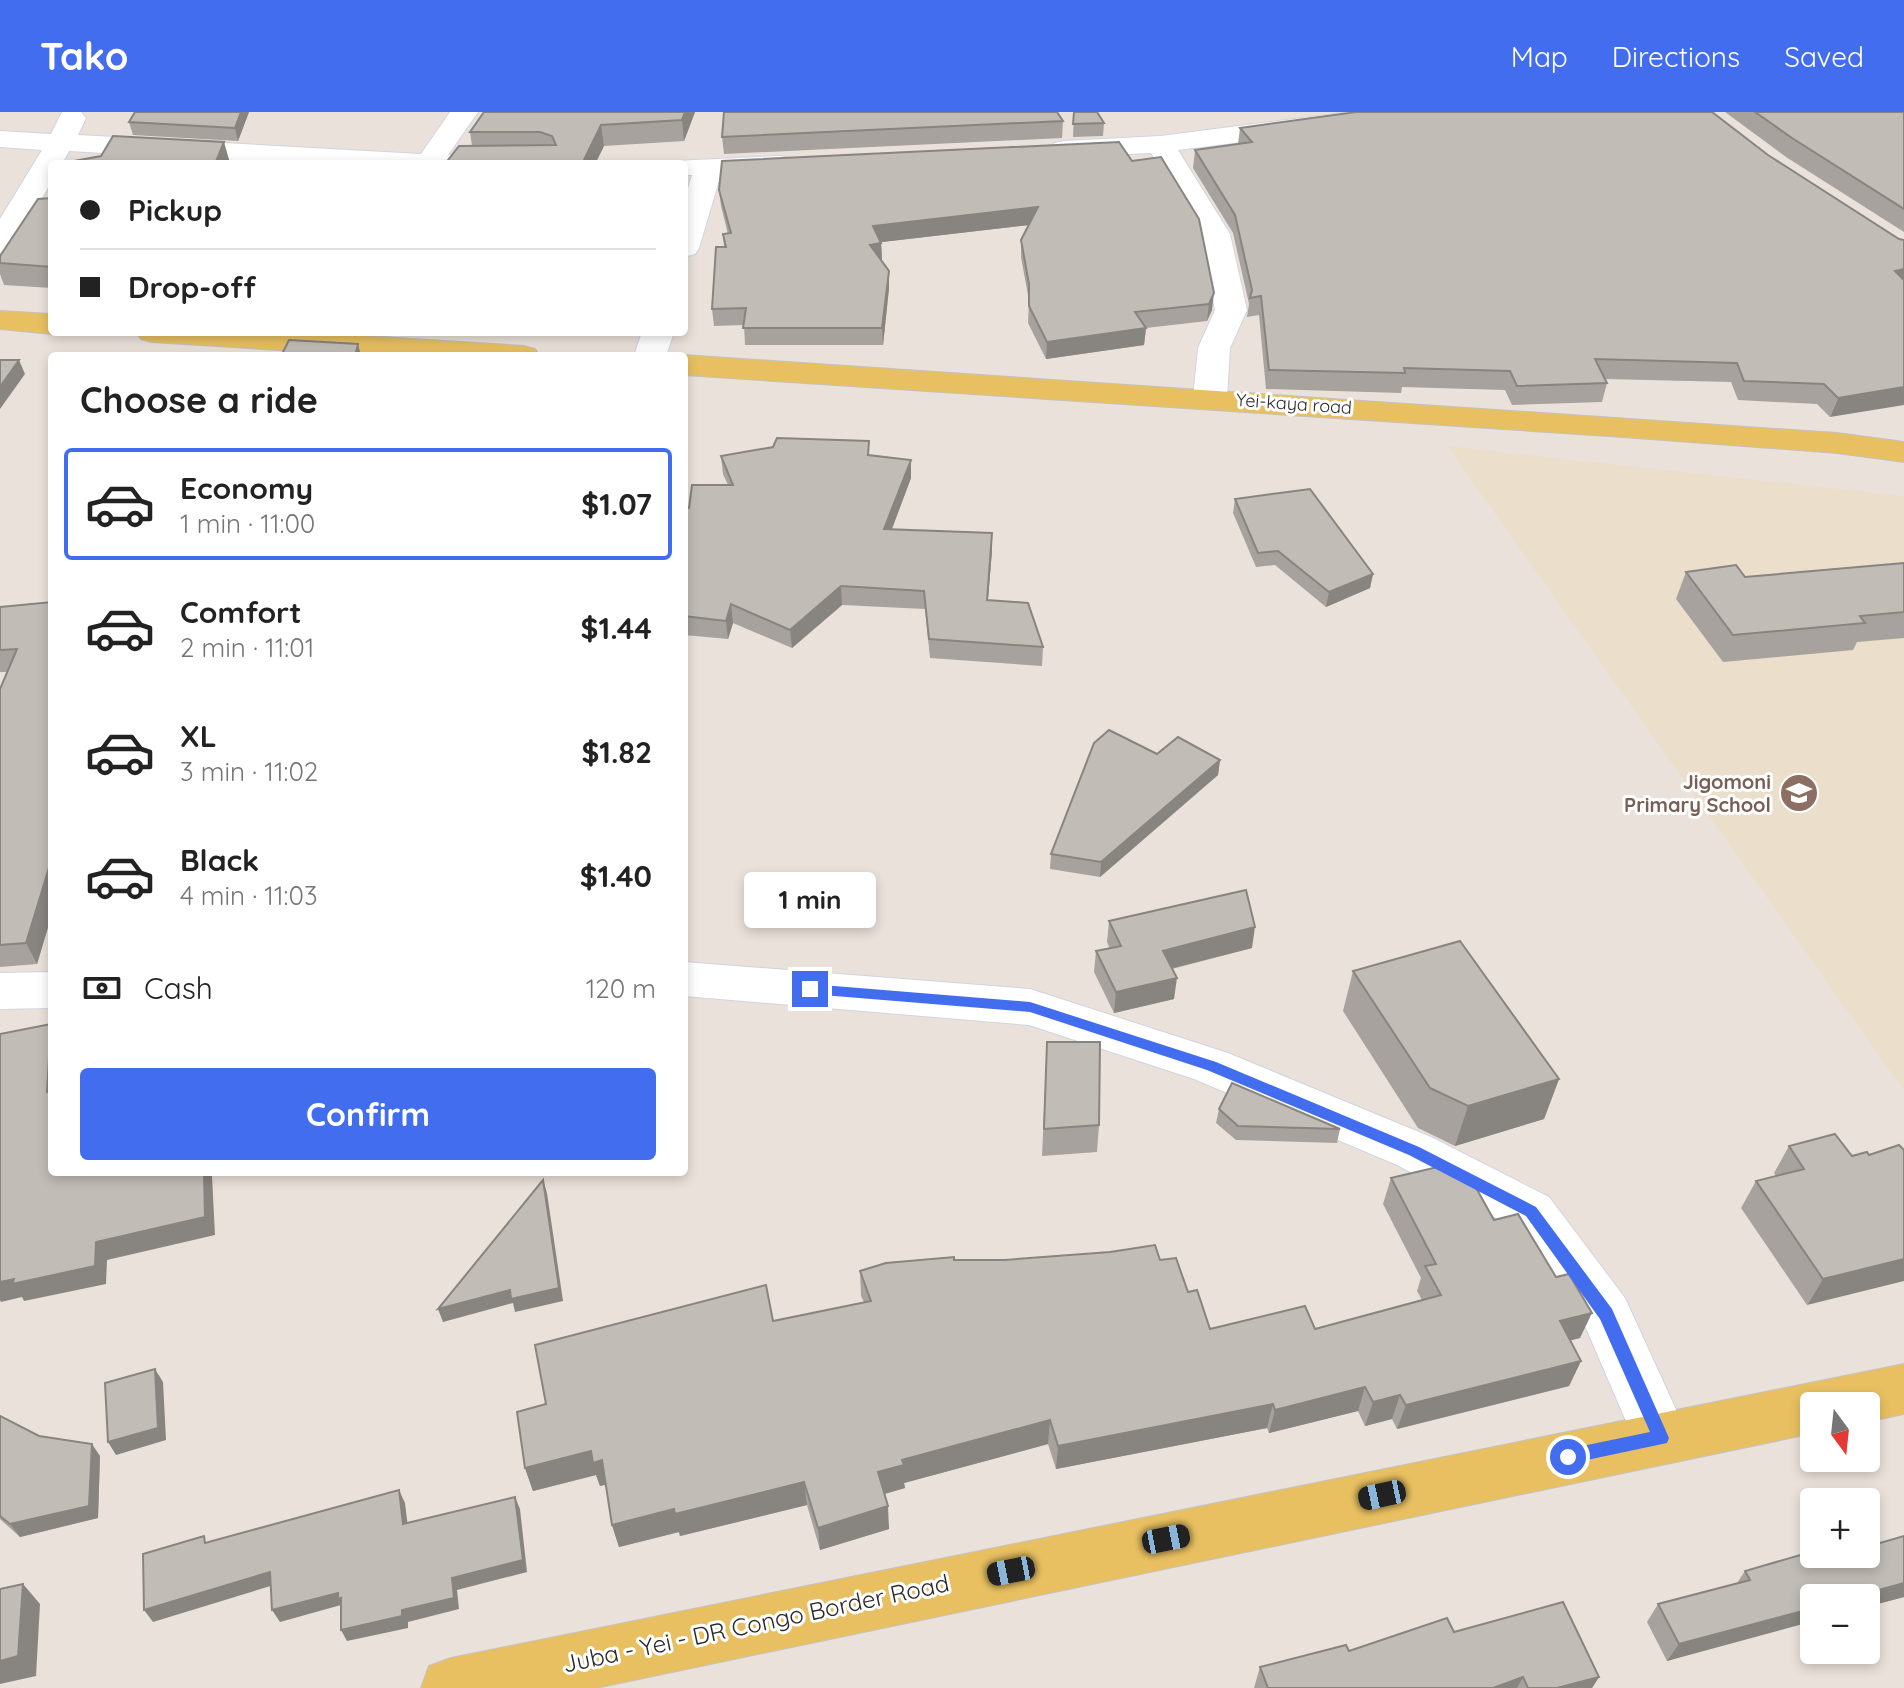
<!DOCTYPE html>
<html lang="en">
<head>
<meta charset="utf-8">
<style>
  body { margin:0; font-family:Quicksand,sans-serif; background:#f6f6f6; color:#222; height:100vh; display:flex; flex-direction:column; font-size:30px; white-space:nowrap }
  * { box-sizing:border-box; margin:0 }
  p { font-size:26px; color:#767676 }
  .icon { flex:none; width:44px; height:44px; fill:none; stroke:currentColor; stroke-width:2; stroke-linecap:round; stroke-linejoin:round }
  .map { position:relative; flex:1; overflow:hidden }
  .sheet { position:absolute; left:48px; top:240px; width:640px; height:824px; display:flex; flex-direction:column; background:#fff; border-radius:8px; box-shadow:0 4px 12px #0003 }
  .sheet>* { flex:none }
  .guide { position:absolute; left:48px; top:48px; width:640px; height:176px; border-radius:8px; box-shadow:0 4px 12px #0003; display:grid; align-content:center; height:176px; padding:0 32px; background:#fff }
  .needle { width:52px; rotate:165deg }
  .tools { position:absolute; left:1800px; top:1280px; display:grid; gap:16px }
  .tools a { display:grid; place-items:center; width:80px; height:80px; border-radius:8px; background:#fff; box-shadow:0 4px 12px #0003; font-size:40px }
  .end { position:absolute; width:36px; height:36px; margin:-18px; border:10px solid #426def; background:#fff; box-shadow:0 0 0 4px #fff }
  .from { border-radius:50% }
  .bubble { position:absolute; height:56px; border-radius:8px; background:#fff; box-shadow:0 4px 12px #0003; font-size:26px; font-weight:700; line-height:56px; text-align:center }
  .car { position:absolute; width:24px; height:48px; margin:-24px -12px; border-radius:10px; box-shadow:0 0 6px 2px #0007; background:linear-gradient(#222 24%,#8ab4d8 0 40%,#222 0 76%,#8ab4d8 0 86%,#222 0) }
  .guide b { display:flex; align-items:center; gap:28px; height:76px; font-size:30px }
  .guide b+b { border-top:2px solid #e0e0e0 }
  .guide i { width:20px; height:20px; background:#222 }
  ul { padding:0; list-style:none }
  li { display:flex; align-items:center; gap:24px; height:112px; margin:0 16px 12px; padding:0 16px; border:4px solid transparent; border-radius:8px }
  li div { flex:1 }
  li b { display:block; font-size:30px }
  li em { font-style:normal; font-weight:700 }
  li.current { border-color:#426def }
  li>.icon { width:72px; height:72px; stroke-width:1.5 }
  h2 { padding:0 32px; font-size:36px; line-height:96px }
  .pay { display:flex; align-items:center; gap:20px; height:88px; padding:0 32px; font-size:30px }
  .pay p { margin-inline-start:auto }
  .action { display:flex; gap:16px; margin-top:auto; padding:16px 32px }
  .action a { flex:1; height:92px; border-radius:8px; background:#426def; color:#fff; font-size:32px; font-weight:700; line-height:92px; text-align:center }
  header { display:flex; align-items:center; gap:48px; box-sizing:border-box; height:112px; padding:0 40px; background:#426def; color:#fff }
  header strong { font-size:38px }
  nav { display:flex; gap:44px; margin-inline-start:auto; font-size:28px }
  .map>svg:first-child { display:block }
  .education { fill:#ebdeca }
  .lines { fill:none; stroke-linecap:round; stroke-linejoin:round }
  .minor-casing { stroke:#d0d4e0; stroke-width:2 }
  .primary-casing { stroke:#c3c3c3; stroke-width:2 }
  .minor { fill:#fff; fill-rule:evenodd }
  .primary { fill:#e8c061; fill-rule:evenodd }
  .wall { fill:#a7a29d }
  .shaded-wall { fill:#888480 }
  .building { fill:#c2bcb7; stroke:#888480; stroke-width:2 }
  .route { fill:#426def }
  .labels { text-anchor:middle; stroke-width:6; stroke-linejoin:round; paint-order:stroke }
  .far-street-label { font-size:18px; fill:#282828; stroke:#fff }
  .education-label { font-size:20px; font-weight:bold; fill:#785e54; stroke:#fff; text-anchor:end }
  .near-street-label { font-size:24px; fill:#282828; stroke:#fff }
</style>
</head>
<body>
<header>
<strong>Tako</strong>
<nav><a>Map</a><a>Directions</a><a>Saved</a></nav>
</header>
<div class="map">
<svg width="1904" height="1576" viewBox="0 0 1904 1576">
  <rect width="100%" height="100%" fill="#eae2da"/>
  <polygon class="education" points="1447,334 1904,384 1904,979"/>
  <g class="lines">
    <defs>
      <g id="minor">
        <polygon points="62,0 81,0 86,6 78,23 421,42 450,0 478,0 448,43 543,44 553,46 557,52 296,52 69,39 62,52 52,52 52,69 15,132 11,138 0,141 0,107 42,38 0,35 0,19 51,22"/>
        <polygon points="1350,0 1430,0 1426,6 1416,8 1178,38 1230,122 1247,198 1230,236 1227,286 1222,293 1210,296 1198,293 1193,286 1198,236 1215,198 1200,122 1151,41 1064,45 1054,43 1050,37 1054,31 1064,29 1160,24"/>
        <polygon points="780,44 790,46 794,52 790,58 721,62 699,136 695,142 684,145 684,89 692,63 684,63 684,52 672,52 674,49"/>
        <polygon points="642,220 674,220 666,244 634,244"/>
        <polygon points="684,850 1030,877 1228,941 1431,1025 1549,1085 1625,1186 1689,1326 1681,1344 1661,1352 1641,1344 1586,1216 1513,1115 1397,1053 1194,967 1029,913 684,884"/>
        <polygon points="52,860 52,896 0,897 0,861"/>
      </g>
      <g id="primary">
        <polygon points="0,199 52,202 52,220 58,220 52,222 0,217"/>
        <polygon points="136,220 301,220 524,234 535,237 540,244 375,244 152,230 141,227"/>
        <polygon points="684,243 1837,321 1904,330 1904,350 1837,341 1623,325 684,263 684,244 681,244"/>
        <polygon points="1904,1252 1904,1302 1866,1310 1866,1294 1814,1294 1814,1321 596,1576 421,1576 429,1554 451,1546"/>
      </g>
    </defs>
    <use href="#minor" class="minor-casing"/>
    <use href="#primary" class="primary-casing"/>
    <use href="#minor" class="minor"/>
    <use href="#primary" class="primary"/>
  </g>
  <g class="wall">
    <polygon points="249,0 238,29 133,23 129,10"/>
    <polygon points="484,0 695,0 684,29 604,34 595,52 445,52 472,34 470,20"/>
    <polygon points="1074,0 1104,11 1103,24 1073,25"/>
    <polygon points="1725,0 1904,0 1904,120 1786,45"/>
    <polygon points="1063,9 1062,26 724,42 722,25"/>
    <polygon points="1240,16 1768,43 1899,127 1904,128 1830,305 1817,292 1738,288 1731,270 1605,267 1607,271 1602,290 1512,293 1505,278 1402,275 1401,281 1266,277 1259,203 1247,205 1249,192 1233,121 1193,56 1195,38 1238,32"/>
    <polygon points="1119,30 1212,198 1207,209 1146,216 1144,233 1046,247 1028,211 1029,189 1021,145 1021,128 1029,113 881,130 882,148 881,148 889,176 883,233 745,233 744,213 714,214 712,197 724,135 723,122 728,122 721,94 719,78"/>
    <polygon points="52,86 52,176 4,173 0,162 0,144"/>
    <polygon points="869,343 911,366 892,417 992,439 988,488 1043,535 1042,554 930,546 925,497 842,493 792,536 733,511 728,527 684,523 684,396 689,396 728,373 723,362 721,344"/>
    <polygon points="1235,387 1373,462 1370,476 1326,495 1275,453 1256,455 1233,401"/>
    <polygon points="1904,451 1904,526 1857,530 1853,538 1723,550 1676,487 1686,460 1745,465"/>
    <polygon points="52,490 52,802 37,852 0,855 0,577 7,560 0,560 0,495"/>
    <polygon points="1157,642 1220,648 1218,663 1100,765 1050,757 1051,742"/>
    <polygon points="1109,809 1252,836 1172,857 1174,887 1114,901 1094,860 1096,839 1110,837 1107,830"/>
    <polygon points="1353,859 1559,967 1544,1007 1455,1034 1418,1016 1343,899"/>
    <polygon points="1047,930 1099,1013 1097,1040 1042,1044"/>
    <polygon points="1219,997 1340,1017 1337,1031 1236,1028 1216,1011"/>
    <polygon points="1789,1034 1852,1044 1904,1038 1807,1193 1741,1096 1756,1069 1776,1064 1774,1061"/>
    <polygon points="1391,1066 1494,1108 1580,1226 1570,1228 1581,1249 1569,1274 1397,1317 1392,1307 1365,1314 1358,1299 1269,1321 1267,1316 1056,1357 1048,1332 904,1371 905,1376 885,1382 889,1417 820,1438 807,1393 680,1424 679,1420 619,1435 612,1413 606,1372 600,1374 596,1363 533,1379 525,1356 546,1292 773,1209 864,1190 861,1184 860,1159 954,1148 1160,1148 1188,1180 1210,1217 1315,1217 1422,1188 1417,1179 1421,1166 1383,1092"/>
    <polygon points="0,1304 39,1324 100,1344 98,1406 20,1425 0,1407"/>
    <polygon points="1866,1442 1904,1485 1866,1495 1866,1486 1667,1549 1647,1510 1658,1492 1737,1471 1745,1459"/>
    <polygon points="1349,1539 1599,1565 1592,1576 1254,1576 1260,1555"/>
  </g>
  <g class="shaded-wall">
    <polygon points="241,0 249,0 238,29 235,16"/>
    <polygon points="685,0 695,0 684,29 682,8"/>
    <polygon points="601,13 604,34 595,52 582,52"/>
    <polygon points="224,30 230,51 215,52"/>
    <polygon points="1038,95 1038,112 874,131 873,114"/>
    <polygon points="881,131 882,148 870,149 870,133"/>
    <polygon points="1904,157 1904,174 1895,159"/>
    <polygon points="889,159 889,176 883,233 882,216"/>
    <polygon points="1214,181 1212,198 1207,209 1209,192"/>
    <polygon points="1146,216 1144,233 1046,247 1047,230"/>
    <polygon points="358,232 361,244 355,244"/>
    <polygon points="19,248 25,262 0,297 0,275"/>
    <polygon points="1904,275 1904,293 1830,305 1838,286"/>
    <polygon points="911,348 911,366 885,435 884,417"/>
    <polygon points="992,421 992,439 986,507 987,488"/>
    <polygon points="1373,462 1370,476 1326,495 1329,480"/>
    <polygon points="841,474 842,493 792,536 790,518"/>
    <polygon points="731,492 733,511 728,527 726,509"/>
    <polygon points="1220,648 1218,663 1100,765 1101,750"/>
    <polygon points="52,746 52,802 37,852 26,831"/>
    <polygon points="1255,815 1252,836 1161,859 1163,839"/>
    <polygon points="1177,866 1174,887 1114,901 1116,880"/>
    <polygon points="51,912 52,914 52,990 47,980"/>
    <polygon points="1559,967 1544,1007 1455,1034 1468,994"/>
    <polygon points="204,1060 215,1060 212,1064 215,1123 107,1148 106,1172 24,1189 22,1185 1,1190 0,1188 0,1170 96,1130"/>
    <polygon points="543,1068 547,1081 563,1189 515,1200 513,1191 443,1210 438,1197"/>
    <polygon points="1904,1147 1904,1169 1807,1193 1823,1167"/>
    <polygon points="1592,1201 1580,1226 1549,1234 1560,1209"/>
    <polygon points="1581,1249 1569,1274 1397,1317 1406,1293"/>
    <polygon points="155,1257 163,1270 166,1328 116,1343 108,1330"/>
    <polygon points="1365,1275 1358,1299 1269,1321 1275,1298"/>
    <polygon points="1400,1283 1392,1307 1365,1314 1373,1290"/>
    <polygon points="1273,1292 1267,1316 1056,1357 1058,1334"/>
    <polygon points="1050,1308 1048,1332 904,1371 905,1376 880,1383 878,1360 902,1348"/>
    <polygon points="92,1332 100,1344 98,1406 20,1425 10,1412"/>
    <polygon points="591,1339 602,1348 609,1372 600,1374 596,1363 533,1379 525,1356"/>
    <polygon points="804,1370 807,1393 680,1424 679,1420 619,1435 612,1413 674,1397"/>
    <polygon points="399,1378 405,1391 409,1424 403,1412"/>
    <polygon points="515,1385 520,1397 527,1460 457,1478 459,1497 408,1510 408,1516 347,1529 341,1518 402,1498 452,1466"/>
    <polygon points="888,1394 889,1417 820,1438 818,1416"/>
    <polygon points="270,1460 277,1472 153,1510 144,1498"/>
    <polygon points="1904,1471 1904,1485 1866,1495 1866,1486 1850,1486"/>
    <polygon points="23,1472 40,1492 36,1564 0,1572 0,1549"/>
    <polygon points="338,1481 347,1498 341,1493 280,1510 272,1498"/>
    <polygon points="1814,1496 1814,1509 1667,1549 1679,1532"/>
    <polygon points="1523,1565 1517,1576 1493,1576"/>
    <polygon points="1599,1565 1592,1576 1557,1576"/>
  </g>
  <g class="building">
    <polygon points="135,0 241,0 235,16 129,10"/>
    <polygon points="484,0 685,0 682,8 601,13 582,52 445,52 459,34 556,33 552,24 540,20 470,20"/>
    <polygon points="724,0 1057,0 1063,9 722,25"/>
    <polygon points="1074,0 1097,0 1104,11 1073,12"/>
    <polygon points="1356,0 1712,0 1768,43 1899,127 1904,128 1904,157 1895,159 1904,168 1904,275 1838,286 1824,272 1744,269 1737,251 1595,247 1607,271 1517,274 1510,259 1404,256 1405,261 1269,258 1261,184 1250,186 1252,178 1235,103 1195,38 1252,30 1240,16"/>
    <polygon points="1755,0 1904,0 1904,97 1792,26"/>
    <polygon points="113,24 224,30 215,52 68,52 68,50 101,44"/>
    <polygon points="1119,30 1132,49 1161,45 1199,107 1214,181 1209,192 1135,200 1146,216 1047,230 1029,194 1029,172 1021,128 1038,95 873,114 881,131 870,133 889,159 882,216 743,216 746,196 712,197 716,135 726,135 723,122 731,121 719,78 722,49"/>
    <polygon points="311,49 310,52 219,52"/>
    <polygon points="52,86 52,155 0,151 0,144 38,87"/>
    <polygon points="289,228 358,232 355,244 281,244"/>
    <polygon points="0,248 19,248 0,275"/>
    <polygon points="777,326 869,329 868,343 911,348 884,417 992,421 987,488 1028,491 1043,535 929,527 924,479 841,474 790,518 731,492 726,509 684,504 684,396 689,396 692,373 733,373 721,344 773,335"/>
    <polygon points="1310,377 1373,462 1329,480 1278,439 1258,441 1235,387"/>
    <polygon points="1904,451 1904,500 1860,504 1865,511 1733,523 1686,460 1736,453 1745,465"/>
    <polygon points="52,490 52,746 26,831 0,833 0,577 17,537 0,538 0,495"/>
    <polygon points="1109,618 1157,642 1178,625 1220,648 1101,750 1051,742 1094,631"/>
    <polygon points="1246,778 1255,815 1163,839 1177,866 1116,880 1096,839 1121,834 1109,809"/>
    <polygon points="1460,829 1559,967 1468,994 1430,976 1353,859"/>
    <polygon points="51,912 47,980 52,979 52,1060 204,1060 205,1105 96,1130 95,1154 12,1172 14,1167 0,1170 0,922"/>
    <polygon points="1047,930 1100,930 1099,1013 1044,1017"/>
    <polygon points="1232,971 1340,1017 1238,1014 1219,997"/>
    <polygon points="1835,1022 1852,1044 1867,1040 1869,1043 1899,1033 1904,1038 1904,1147 1823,1167 1756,1069 1804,1057 1789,1034"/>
    <polygon points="1446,1053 1470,1065 1494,1108 1518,1102 1556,1165 1569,1162 1592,1201 1560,1209 1581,1249 1406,1293 1400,1283 1373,1290 1365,1275 1275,1298 1273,1292 1058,1334 1050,1308 902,1348 904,1353 878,1360 888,1394 818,1416 804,1370 675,1402 674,1397 612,1413 602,1348 593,1351 591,1339 525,1356 517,1300 546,1292 535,1233 766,1173 773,1209 871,1189 860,1159 886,1151 954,1145 954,1148 1004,1148 1110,1140 1155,1133 1160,1148 1176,1146 1188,1180 1197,1178 1210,1217 1305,1194 1315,1217 1441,1183 1425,1154 1436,1152 1391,1066"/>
    <polygon points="543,1068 559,1176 511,1187 510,1178 438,1197"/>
    <polygon points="155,1257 158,1316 108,1330 105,1271"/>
    <polygon points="0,1304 39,1324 92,1332 89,1394 10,1412 0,1404"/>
    <polygon points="399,1378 403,1412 515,1385 523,1448 452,1466 454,1486 402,1498 402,1504 341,1518 341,1486 338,1487 338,1481 272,1498 270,1460 144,1498 143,1442 204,1424 205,1431"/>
    <polygon points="1904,1424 1904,1471 1850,1486 1814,1486 1814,1496 1679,1532 1658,1492 1750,1468 1745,1459 1814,1439 1814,1442 1866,1442 1866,1435"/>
    <polygon points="23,1472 18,1544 0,1549 0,1477"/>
    <polygon points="1563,1490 1599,1565 1557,1576 1528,1576 1523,1565 1493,1576 1268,1576 1260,1555 1346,1533 1349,1539 1447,1506 1454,1520"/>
  </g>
  <polygon class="route" points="810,872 1030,890 1216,950 1419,1035 1536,1095 1612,1197 1669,1326 1667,1331 1568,1352 1562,1350 1560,1345 1562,1339 1568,1337 1650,1320 1600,1207 1526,1104 1409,1043 1207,958 1030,900 810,882 803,877"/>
  <defs>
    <symbol id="school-disc" viewBox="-11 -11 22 22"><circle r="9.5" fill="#8d6e63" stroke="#fff"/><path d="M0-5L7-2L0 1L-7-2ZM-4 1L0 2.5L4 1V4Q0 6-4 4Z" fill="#fff"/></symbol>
  </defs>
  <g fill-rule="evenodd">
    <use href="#school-disc" x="1777" y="659" width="44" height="44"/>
  </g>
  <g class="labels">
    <g class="far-street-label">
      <text transform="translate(1294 292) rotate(4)" y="6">Yei-kaya road</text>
    </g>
    <g class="education-label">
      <text x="1771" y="677">Jigomoni<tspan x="1771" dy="23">Primary School</tspan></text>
    </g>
    <g class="near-street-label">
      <text transform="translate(756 1512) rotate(-12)" y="8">Juba - Yei - DR Congo Border Road</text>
    </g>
  </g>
</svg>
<div class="tools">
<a><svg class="needle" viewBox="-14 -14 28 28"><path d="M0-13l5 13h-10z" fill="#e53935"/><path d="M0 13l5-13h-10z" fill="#767676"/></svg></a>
<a>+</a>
<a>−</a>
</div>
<i class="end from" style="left:1568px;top:1345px"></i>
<i class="end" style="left:810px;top:877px"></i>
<div class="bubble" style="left:744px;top:760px;width:132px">1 min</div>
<i class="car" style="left:1382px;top:1383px;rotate:258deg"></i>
<i class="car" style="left:1166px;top:1427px;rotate:79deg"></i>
<i class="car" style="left:1011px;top:1459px;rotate:259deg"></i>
<div class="guide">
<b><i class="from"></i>Pickup</b>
<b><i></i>Drop-off</b>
</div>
<section class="sheet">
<h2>Choose a ride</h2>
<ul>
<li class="current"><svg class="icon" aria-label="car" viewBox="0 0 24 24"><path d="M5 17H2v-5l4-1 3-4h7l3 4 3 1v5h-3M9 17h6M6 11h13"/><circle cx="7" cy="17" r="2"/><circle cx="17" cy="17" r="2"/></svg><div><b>Economy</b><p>1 min · 11:00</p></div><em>$1.07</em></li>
<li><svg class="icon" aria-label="car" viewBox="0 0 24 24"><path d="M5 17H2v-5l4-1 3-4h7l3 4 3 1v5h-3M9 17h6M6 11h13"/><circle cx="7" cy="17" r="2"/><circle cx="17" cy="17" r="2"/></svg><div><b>Comfort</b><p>2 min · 11:01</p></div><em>$1.44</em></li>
<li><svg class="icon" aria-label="car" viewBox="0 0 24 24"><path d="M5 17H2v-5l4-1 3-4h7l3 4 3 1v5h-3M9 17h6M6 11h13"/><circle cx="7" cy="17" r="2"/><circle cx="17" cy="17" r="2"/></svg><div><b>XL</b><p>3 min · 11:02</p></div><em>$1.82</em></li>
<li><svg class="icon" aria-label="car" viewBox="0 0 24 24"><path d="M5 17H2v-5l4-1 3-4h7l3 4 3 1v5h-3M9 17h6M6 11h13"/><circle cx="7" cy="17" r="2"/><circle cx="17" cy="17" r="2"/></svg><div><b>Black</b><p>4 min · 11:03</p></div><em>$1.40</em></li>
</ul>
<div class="pay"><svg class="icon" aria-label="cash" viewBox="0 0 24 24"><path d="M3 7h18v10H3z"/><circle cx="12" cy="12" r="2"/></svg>Cash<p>120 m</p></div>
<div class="action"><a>Confirm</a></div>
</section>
</div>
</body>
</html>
